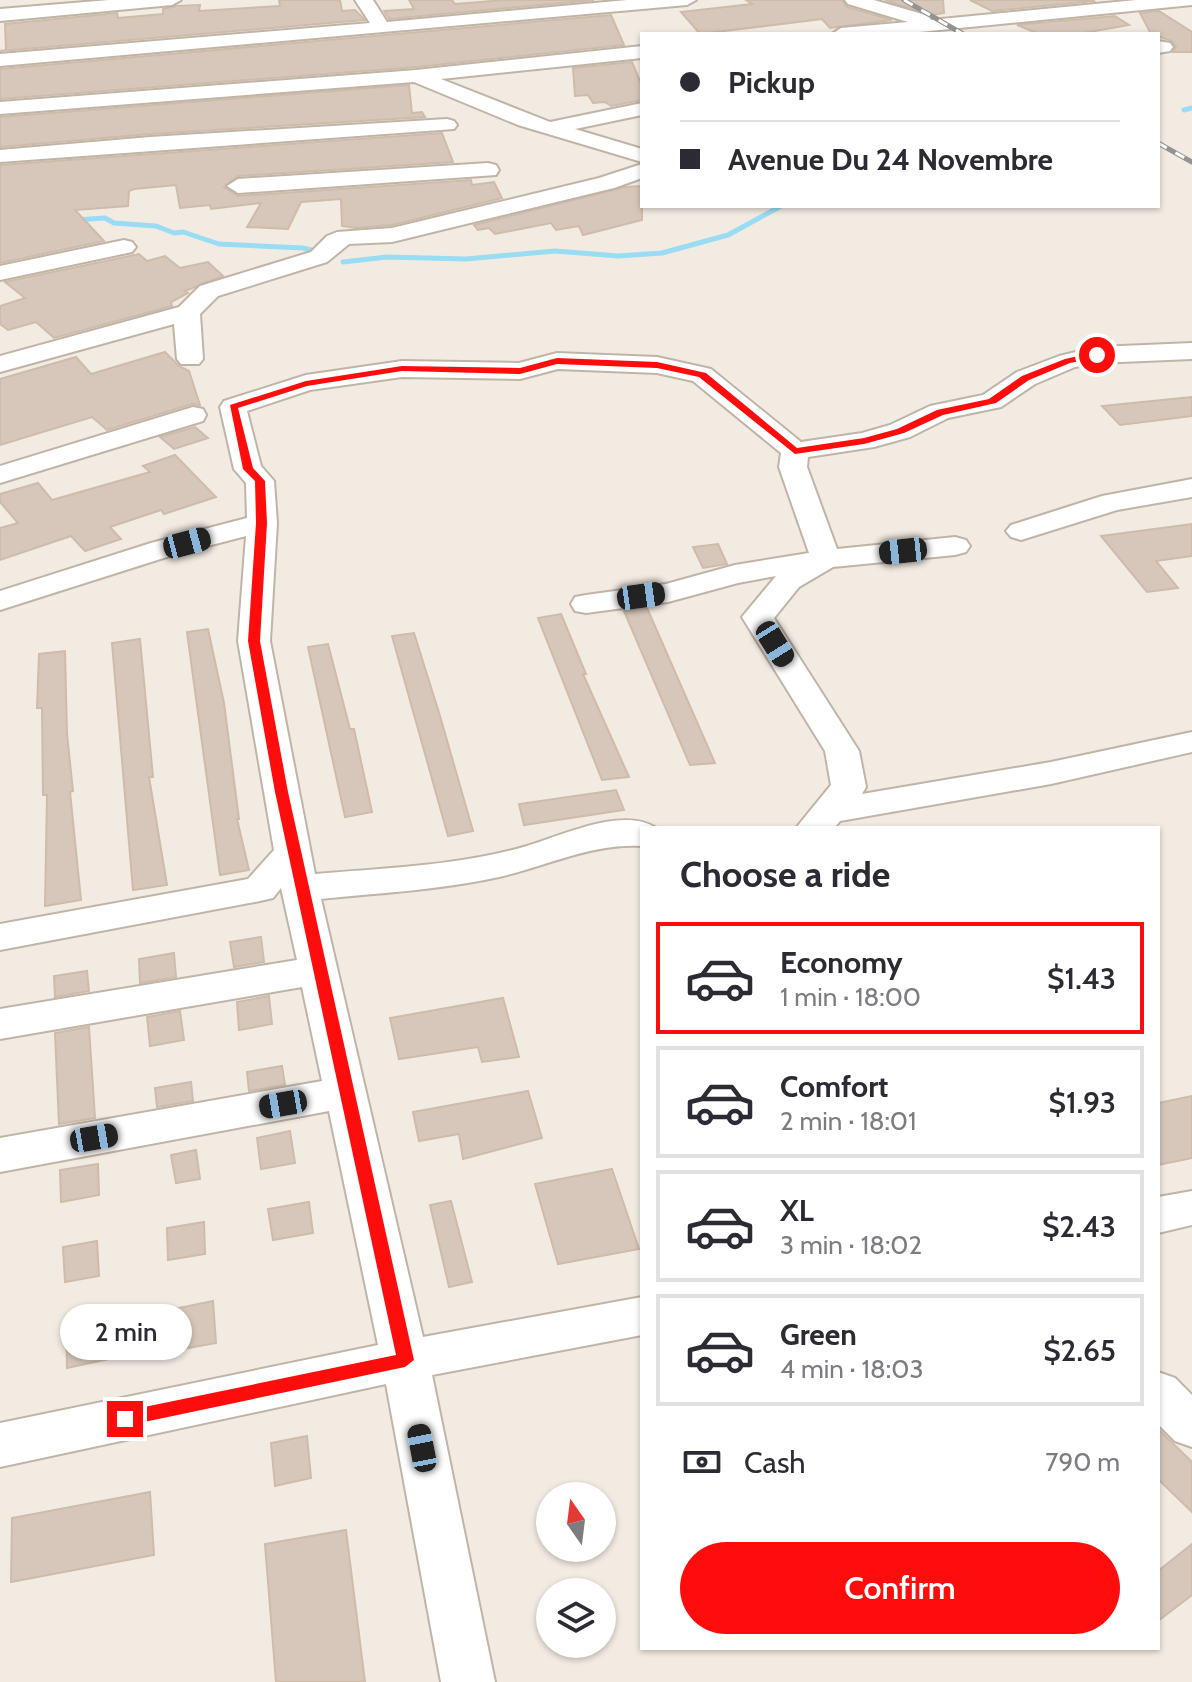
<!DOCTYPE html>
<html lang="en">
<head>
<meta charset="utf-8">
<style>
  body { margin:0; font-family:Cabin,sans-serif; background:#f7f7f7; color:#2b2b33; height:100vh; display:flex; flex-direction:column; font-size:30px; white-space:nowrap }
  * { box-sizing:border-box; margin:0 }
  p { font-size:26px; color:#7c7c81 }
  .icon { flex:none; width:44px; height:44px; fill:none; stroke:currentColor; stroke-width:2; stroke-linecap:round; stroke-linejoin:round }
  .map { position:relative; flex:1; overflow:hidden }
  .sheet { position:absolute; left:640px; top:826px; width:520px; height:824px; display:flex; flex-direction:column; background:#fff; border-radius:0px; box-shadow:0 2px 6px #0004 }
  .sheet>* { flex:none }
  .guide { position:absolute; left:640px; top:32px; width:520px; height:176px; border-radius:0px; box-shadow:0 2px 6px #0004; display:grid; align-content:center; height:176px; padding:0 40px; background:#fff }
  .needle { width:52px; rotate:346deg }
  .fabs { position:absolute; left:536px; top:1482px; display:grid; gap:16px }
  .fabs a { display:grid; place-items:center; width:80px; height:80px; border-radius:50%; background:#fff; box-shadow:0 2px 6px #0004; font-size:40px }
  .end { position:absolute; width:36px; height:36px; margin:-18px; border:10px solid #ff0c0c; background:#fff; box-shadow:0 0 0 4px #fff }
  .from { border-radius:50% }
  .bubble { position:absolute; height:56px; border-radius:28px; background:#fff; box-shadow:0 2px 6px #0004; font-size:26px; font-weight:600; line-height:56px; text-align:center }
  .car { position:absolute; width:24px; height:48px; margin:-24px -12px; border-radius:10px; box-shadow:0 0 6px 2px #0007; background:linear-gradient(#222 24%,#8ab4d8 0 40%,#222 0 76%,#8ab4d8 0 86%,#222 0) }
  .guide b { display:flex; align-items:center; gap:28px; height:76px; font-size:30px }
  .guide b+b { border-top:2px solid #e1e1e2 }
  .guide i { width:20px; height:20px; background:#2b2b33 }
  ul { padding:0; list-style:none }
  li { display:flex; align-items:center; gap:24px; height:112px; margin:0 16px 12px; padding:0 24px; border:4px solid #e1e1e2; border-radius:0px }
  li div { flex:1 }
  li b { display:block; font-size:30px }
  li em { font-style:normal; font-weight:600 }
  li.on { border-color:#ff0c0c }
  li>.icon { width:72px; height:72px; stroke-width:1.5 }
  h2 { padding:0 40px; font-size:36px; line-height:96px }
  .pay { display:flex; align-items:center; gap:20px; height:88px; padding:0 40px; font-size:30px }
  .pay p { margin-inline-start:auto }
  .cta { display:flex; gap:16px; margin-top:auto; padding:16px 40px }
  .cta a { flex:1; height:92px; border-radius:48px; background:#ff0c0c; color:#fff; font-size:32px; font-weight:600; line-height:92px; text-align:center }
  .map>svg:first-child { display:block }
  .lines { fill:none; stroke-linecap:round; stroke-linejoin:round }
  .stream { stroke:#9adcf3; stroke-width:5 }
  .building { fill:#d7c7ba; stroke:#cfbbaa; stroke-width:2 }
  .minor-casing { stroke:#c0b4a7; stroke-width:4 }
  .minor { fill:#fff; fill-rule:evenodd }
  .rail-casing { stroke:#939393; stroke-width:5 }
  .rail { stroke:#fff; stroke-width:3; stroke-dasharray:10; stroke-linecap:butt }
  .route { fill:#ff0c0c }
</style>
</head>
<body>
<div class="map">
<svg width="1192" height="1682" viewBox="0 0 1192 1682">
  <rect width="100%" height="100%" fill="#f2ebe2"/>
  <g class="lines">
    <g class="stream">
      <polyline points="1184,110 1192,108"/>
      <polyline points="75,220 105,218 114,223 156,226 174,233 183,232 219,244 303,248 320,252"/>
      <polyline points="343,262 387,257 466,259 555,251 618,256 662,253 728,235 781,206"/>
    </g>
  </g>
  <g class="building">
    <polygon points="279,0 340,0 342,11 355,10 365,20 0,51 6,50 5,24 117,13 118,18 163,14 163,9 176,6 200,5 199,11 280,6"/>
    <polygon points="409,0 452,0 455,4 504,0 594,0 389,19 384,11 414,9"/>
    <polygon points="746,0 842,0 847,7 892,20 830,28 822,19 700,34 681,12 752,4"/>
    <polygon points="885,0 943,0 944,13 932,15"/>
    <polygon points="970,0 1093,0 1094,1 992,11"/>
    <polygon points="1159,11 1192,32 1192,52 1173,52 1176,47 1172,41 1151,34 1140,13"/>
    <polygon points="611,15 624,45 416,67 0,99 0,69"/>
    <polygon points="1115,16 1129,25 1078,34 1039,34 1017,25"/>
    <polygon points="632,62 642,86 642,100 611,106 605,102 593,103 588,95 575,96 573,68"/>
    <polygon points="409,85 412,113 422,112 425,117 150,134 0,147 0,117"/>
    <polygon points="442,133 453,162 238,176 224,187 238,196 471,180 472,185 494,182 502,198 392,225 356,228 342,226 341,199 301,202 288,229 247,227 261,203 211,209 210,205 180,208 176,185 134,189 129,191 128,206 75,210 104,241 0,263 0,165"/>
    <polygon points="642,186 642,220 583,235 579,226 556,230 551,223 495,234 489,228 478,230 474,225 625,187"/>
    <polygon points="139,254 147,261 165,256 180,268 208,262 223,276 185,291 188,293 171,302 172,306 54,338 36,322 8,330 0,324 0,306 25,298 5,282"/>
    <polygon points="165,352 179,366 189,371 200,405 192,404 107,430 92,417 0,445 0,379 76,357 91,374"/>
    <polygon points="1192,397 1192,416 1120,425 1102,406"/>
    <polygon points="195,427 208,438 174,449 160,437"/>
    <polygon points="175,455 216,497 164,514 161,510 110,527 121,539 85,551 71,536 0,560 0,528 18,523 0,502 0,494 38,483 52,500 150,472 143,466"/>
    <polygon points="1192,524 1192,556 1156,561 1178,588 1147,592 1101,536"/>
    <polygon points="718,544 727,564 703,568 693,547"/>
    <polygon points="647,608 715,763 690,765 624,611"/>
    <polygon points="561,614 586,674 583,674 629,777 602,780 538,618"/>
    <polygon points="208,629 224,703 239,819 237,819 249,870 220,875 187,632"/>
    <polygon points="414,633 440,716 473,831 448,836 392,636"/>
    <polygon points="140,639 153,777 149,777 167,885 133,890 112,643"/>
    <polygon points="328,644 350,729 354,729 372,812 345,817 308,647"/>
    <polygon points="65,651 67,734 73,791 70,792 81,900 45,906 47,795 43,795 42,708 37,708 39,654"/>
    <polygon points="616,790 624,810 524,825 519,804"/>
    <polygon points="261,937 264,962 234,967 230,942"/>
    <polygon points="174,953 176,977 140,983 139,959"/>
    <polygon points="87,971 89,991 55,997 54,976"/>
    <polygon points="269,996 272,1024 239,1030 237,1002"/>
    <polygon points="503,998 519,1057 482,1062 478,1047 399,1059 390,1018"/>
    <polygon points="180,1011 184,1040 150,1046 147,1017"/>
    <polygon points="89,1027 95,1118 59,1124 55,1033"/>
    <polygon points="282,1066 285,1085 249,1091 247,1072"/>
    <polygon points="191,1082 193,1101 157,1107 155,1088"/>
    <polygon points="528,1091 542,1138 463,1159 459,1134 419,1141 413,1112"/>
    <polygon points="1192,1096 1192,1158 1158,1165 1158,1103"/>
    <polygon points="290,1131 295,1163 261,1169 257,1138"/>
    <polygon points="196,1150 200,1179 176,1183 171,1155"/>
    <polygon points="98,1164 99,1195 61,1202 60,1170"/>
    <polygon points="612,1169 639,1249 558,1264 535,1184"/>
    <polygon points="451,1201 472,1282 449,1287 430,1205"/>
    <polygon points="309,1202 313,1233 273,1240 268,1209"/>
    <polygon points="204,1222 205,1254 168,1260 167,1228"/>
    <polygon points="97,1241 99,1276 65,1282 63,1247"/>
    <polygon points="213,1301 216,1343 172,1351 169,1310"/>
    <polygon points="107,1317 109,1359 67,1368 66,1324"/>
    <polygon points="1158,1429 1192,1462 1192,1512 1158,1479"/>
    <polygon points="307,1436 311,1478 275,1486 271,1443"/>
    <polygon points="150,1492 154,1555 11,1582 12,1518"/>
    <polygon points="346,1530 365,1682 276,1682 265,1544"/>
    <polygon points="1192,1544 1192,1595 1158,1621 1158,1571"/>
  </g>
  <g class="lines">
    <defs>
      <g id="minor">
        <polygon points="109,0 181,0 172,5 0,21 0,9"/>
        <polygon points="355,0 373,0 387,22 627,0 696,0 687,5 0,66 0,54 370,23"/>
        <polygon points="845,0 874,0 929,16 931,20 1136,0 1192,0 1192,5 899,34 832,34 841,28 908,22 848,4"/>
        <polygon points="1158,41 1170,43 1173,47 1170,51 1158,53"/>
        <polygon points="642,46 642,58 441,79 550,122 642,103 642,115 575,129 642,149 642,162 518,125 414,82 0,114 0,102 416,70"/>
        <polygon points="447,119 454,121 457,125 454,129 0,162 0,150 150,137"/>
        <polygon points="488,163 496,165 499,170 496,175 238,193 227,186 238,179"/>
        <polygon points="642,164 642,178 614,188 392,242 349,244 327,262 218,296 200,314 203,359 199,364 181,364 177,359 174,324 0,372 0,356 179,307 200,286 311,252 327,236 337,232 392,228 599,178"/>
        <polygon points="124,240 132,242 136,247 132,252 0,280 0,266"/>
        <path d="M 1192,343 L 1192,359 L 1097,363 L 1075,367 L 1035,384 L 1001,407 L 948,418 L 910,437 L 874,447 L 808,457 L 807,467 L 837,549 L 955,537 L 966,540 L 970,546 L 966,552 L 955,555 L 833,567 L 799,587 L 774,618 L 859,751 L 866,787 L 862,794 L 1051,762 L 1192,732 L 1192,752 L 1051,784 L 840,821 L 834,828 L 796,828 L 831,785 L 825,751 L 742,617 L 776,576 L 738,583 L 668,602 L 586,613 L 575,611 L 571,604 L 575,597 L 586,595 L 666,584 L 735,565 L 809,553 L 779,467 L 781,453 L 693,381 L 657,373 L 558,369 L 520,379 L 402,377 L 310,390 L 247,411 L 261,466 L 274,481 L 277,523 L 270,641 L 315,874 C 385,868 459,866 527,846 C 561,836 623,806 656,828 L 642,828 L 642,846 C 592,843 547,866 499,877 C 440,890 380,893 321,899 L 423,1337 L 642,1297 L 642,1335 L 432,1375 L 495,1682 L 441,1682 L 386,1384 L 0,1467 L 0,1423 L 378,1345 L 329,1111 L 0,1172 L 0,1138 L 322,1081 L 302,987 L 0,1039 L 0,1009 L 297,960 L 281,888 L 273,898 L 260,901 L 0,950 L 0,924 L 248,879 L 274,850 L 238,641 L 246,536 L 173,555 L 0,610 L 0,591 L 151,543 L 247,518 L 246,483 L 234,469 L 220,407 L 224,401 L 306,375 L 402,361 L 519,363 L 557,353 L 657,357 L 711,369 L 801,442 L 862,433 L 890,425 L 930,406 L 983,395 L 1017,372 L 1059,356 L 1097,347 Z"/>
        <polygon points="193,407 203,409 206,415 203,421 0,483 0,466"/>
        <polygon points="1192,479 1192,497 1117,510 1021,540 1011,537 1006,531 1011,525 1102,496"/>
        <polygon points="1192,1191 1192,1225 1158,1233 1158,1197"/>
        <polygon points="1158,1372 1175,1378 1192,1395 1192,1447 1175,1441 1158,1424"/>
      </g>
    </defs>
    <use href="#minor" class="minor-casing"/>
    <use href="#minor" class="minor"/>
    <defs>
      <g id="rail">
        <polyline points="904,0 963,34"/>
        <polyline points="1158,143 1192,162"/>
      </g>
    </defs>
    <use href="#rail" class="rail-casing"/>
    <use href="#rail" class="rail"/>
  </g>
  <polygon class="route" points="1097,352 1100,357 1070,363 1029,380 996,403 943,415 904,433 864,444 795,454 699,377 657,368 557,364 520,374 402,371 307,386 238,408 253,468 265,481 267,523 260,641 288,792 414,1360 405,1367 125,1426 119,1424 116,1419 125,1411 396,1355 275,792 248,641 256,523 255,481 243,469 230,405 306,381 402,366 520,368 557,358 657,362 706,373 797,448 864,438 897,429 937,410 989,399 1022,376 1065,359"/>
</svg>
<div class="fabs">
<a><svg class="needle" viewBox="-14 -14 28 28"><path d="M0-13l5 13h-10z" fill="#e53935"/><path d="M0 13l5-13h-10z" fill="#7c7c81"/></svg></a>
<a><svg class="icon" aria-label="layers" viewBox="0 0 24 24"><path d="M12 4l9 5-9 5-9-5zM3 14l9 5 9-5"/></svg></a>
</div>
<i class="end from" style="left:1097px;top:355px"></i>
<i class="end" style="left:125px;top:1419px"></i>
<div class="bubble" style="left:60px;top:1304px;width:132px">2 min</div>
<i class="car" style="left:187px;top:543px;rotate:75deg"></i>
<i class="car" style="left:903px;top:551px;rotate:264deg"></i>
<i class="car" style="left:641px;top:596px;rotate:82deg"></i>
<i class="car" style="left:775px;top:644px;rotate:148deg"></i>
<i class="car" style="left:283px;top:1104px;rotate:260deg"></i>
<i class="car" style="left:94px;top:1138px;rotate:80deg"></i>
<i class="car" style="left:422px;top:1448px;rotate:349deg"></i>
<div class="guide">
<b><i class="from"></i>Pickup</b>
<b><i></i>Avenue Du 24 Novembre</b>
</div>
<section class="sheet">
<h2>Choose a ride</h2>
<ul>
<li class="on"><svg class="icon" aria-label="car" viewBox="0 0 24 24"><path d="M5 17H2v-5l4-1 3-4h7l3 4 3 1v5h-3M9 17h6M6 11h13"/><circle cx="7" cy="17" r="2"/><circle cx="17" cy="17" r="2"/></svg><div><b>Economy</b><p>1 min · 18:00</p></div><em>$1.43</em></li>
<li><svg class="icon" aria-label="car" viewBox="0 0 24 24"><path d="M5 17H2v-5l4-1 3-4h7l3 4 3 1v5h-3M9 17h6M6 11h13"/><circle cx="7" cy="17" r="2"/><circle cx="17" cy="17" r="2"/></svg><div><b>Comfort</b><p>2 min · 18:01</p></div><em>$1.93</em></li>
<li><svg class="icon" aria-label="car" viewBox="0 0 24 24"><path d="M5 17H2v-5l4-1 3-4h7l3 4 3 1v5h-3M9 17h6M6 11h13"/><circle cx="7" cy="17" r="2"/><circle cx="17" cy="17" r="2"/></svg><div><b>XL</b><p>3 min · 18:02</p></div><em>$2.43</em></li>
<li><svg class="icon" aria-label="car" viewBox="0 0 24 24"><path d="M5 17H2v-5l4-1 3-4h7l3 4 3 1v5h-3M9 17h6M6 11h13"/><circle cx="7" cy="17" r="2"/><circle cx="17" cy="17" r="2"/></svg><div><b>Green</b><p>4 min · 18:03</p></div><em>$2.65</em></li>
</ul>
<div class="pay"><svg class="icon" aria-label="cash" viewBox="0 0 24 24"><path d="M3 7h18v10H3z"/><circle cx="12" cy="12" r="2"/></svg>Cash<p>790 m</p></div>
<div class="cta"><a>Confirm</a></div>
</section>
</div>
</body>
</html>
